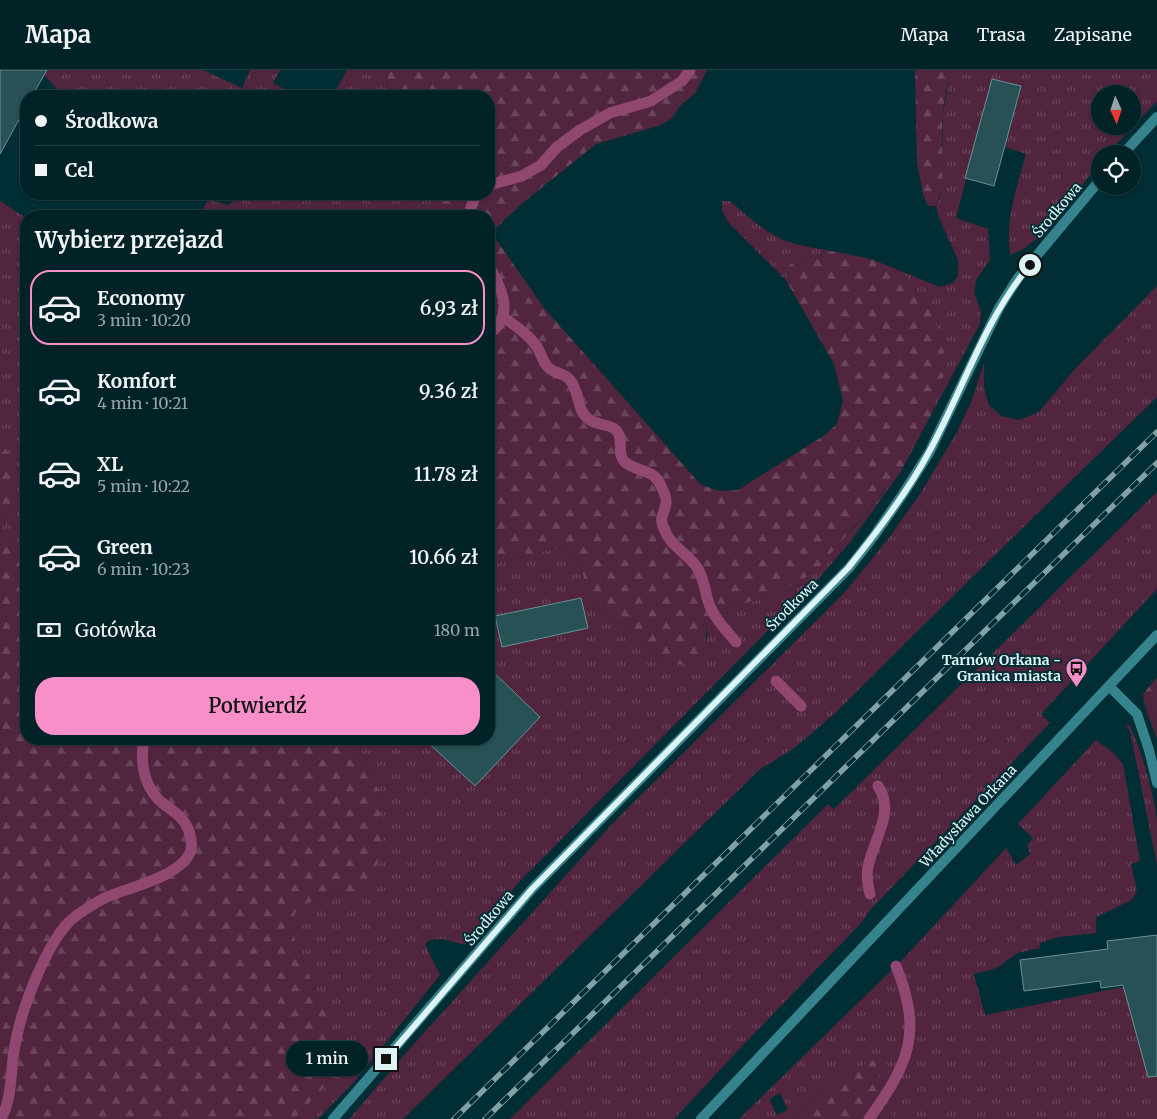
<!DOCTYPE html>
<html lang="pl">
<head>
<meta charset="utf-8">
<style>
  body { margin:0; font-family:Merriweather,serif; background:#0b2a2f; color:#f1f3f6; height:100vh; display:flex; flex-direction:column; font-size:19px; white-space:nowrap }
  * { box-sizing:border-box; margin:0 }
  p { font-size:16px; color:#96a4a7 }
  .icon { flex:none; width:28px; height:28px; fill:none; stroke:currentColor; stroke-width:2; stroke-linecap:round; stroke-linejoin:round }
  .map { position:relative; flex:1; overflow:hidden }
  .details { position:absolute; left:20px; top:140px; width:475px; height:535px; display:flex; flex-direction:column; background:#012227; border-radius:20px; box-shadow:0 1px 4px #0004,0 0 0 1px #233f44 }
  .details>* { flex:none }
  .hud { position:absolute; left:20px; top:20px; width:475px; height:110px; border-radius:20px; box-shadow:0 1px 4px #0004,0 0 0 1px #233f44; display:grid; align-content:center; height:110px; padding:0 15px; background:#012227 }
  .needle { width:32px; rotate:177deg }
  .controls { position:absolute; left:1091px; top:15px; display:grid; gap:10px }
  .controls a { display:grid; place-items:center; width:50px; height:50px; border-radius:50%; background:#012227; box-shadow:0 1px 4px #0004,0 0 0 1px #233f44; font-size:25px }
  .end { position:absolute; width:22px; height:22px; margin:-11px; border:6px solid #ddf3f6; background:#111; box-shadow:0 0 0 2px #111 }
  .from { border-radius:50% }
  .bubble { position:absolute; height:35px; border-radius:18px; background:#012227; box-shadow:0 1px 4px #0004,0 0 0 1px #233f44; font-size:16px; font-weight:600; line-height:35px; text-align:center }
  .hud b { display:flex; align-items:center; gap:18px; height:48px; font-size:19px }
  .hud b+b { border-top:1px solid #233f44 }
  .hud i { width:12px; height:12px; background:#f1f3f6 }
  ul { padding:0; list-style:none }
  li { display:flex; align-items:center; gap:15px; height:75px; margin:0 10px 8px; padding:0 5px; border:2px solid transparent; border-radius:20px }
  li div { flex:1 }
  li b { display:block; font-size:19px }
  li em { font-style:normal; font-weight:600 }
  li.on { border-color:#f98fc9 }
  li>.icon { width:45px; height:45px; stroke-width:1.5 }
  h2 { padding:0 15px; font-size:22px; line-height:60px }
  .pay { display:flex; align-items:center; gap:12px; height:55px; padding:0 15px; font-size:19px }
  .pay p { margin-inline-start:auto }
  .action { display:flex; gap:10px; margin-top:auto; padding:10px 15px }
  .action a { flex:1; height:58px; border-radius:20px; background:#f98fc9; color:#111; font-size:20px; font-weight:600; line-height:58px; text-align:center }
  header { display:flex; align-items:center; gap:30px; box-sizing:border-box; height:70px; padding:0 25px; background:#012227; border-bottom:1px solid #233f44 }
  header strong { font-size:24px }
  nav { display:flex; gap:28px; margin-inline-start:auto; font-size:18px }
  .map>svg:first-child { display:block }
  .grass { fill:url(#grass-tufts); fill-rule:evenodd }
  .forest { fill:url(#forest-firs) }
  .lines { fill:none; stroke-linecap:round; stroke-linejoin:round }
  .stream { stroke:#904870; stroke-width:11 }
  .building { fill:#285156; stroke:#679197 }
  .service { stroke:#36838d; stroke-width:10 }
  .minor { stroke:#36838d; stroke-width:10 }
  .tertiary { stroke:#36838d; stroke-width:10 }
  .rail-casing { stroke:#82a1a5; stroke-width:5.5 }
  .rail { stroke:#012e34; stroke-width:4; stroke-dasharray:11; stroke-linecap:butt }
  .route { stroke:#ddf3f6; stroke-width:6 }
  .labels { text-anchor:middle; stroke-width:4; stroke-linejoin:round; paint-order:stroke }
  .street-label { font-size:14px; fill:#ddf3f6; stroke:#012e34 }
  .poi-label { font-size:14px; font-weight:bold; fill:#ddf3f6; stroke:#012e34; text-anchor:end }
</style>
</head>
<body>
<header>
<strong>Mapa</strong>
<nav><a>Mapa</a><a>Trasa</a><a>Zapisane</a></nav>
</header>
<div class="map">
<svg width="1157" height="1049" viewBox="0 0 1157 1049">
  <defs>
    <pattern id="grass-tufts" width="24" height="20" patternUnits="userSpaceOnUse" patternTransform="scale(1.25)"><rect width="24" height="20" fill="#52253f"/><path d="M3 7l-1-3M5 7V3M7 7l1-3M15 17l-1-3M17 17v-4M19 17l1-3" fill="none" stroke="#6a455b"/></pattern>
    <pattern id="forest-firs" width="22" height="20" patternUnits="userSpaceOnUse" patternTransform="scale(1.25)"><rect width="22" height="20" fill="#52253f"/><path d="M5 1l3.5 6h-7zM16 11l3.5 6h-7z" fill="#6a455b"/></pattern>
  </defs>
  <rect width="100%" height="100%" fill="#012e34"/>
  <g class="grass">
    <polygon points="47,0 203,0 242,18 250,0 280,0 273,13 298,26 60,26 61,23 44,5"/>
    <polygon points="347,0 387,0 386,26 333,26"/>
    <path d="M 951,0 L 1157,0 L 1157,31 L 1107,84 L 1100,84 L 1100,93 L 1047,158 L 1035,170 L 1022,180 L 1010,185 C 1005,150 1017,117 1026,84 L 1005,77 L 1021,17 L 992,9 L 956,148 L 988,159 L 990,190 L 976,210 L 974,222 L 981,242 L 980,254 L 931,345 L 947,295 L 942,271 L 931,241 L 903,202 L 940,217 L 953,213 L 958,206 L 958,190 L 939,148 L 936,136 L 940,128 L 943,94 L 943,43 ZM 1100,24 L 1132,24 L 1132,56 L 1100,56 Z"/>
    <path d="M 242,124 L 440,124 C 440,131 436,141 432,146 L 199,146 L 208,130 L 228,135 L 240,127 Z"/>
    <polygon points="0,131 26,148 26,469 18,471 7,470 1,463 5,446 15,424 15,388 0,375"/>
    <path d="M 722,131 L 730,131 C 749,148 771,168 796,174 C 808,177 820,179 832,181 L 808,187 L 789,195 L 786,210 L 728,152 L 722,140 Z"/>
    <polygon points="1157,216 1157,327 955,524 832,646 794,678 759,700 403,1049 349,1049 414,974 612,754 846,521 888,469 920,424 957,362 971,332 984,293 984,318 989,335 1001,346 1019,350 1039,342 1075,299"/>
    <polygon points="900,403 850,472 814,514 520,811 465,875 443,869 429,870 425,875 440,905 355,1011 318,1049 294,1049 324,1017 333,993 333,962 299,883 292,859 295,843 303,835 325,826 351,823 383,780 378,721 372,702 353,685 367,669 489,669 489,495 561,477 579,491 587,518 600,541 628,560 644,577 665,594 707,570 707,553 722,540 770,526 851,461"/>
    <polygon points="1157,422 1157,519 1041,644 1050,653 870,840 862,852 744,974 674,1049 510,1049 828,734 834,739"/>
    <polygon points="1143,631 1147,637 1157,644 1157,669"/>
    <path d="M 1125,654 L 1130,656 C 1142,682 1154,723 1157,752 C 1157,766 1157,781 1157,795 L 1130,661 Z"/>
    <path d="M 1096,670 L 1110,680 L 1123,694 L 1140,791 L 1131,794 L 1137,821 L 1132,830 L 1096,847 L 1096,863 L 1058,867 L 1040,873 L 1040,878 L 1017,883 L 997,898 L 974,904 L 985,945 L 1157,910 L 1157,1049 L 893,1049 L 873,990 L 839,1008 L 790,1049 L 739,1049 L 904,888 L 1006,778 L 1016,795 L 1030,784 L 1027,775 L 1033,768 L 1018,754 ZM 780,1023 L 788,1040 L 777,1045 L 769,1029 Z"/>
  </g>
  <g class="forest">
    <path d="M 387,0 L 707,0 L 695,23 L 681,35 L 671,49 L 658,56 L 596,74 L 520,135 L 496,158 L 495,168 L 544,238 L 701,415 L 720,421 L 738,420 L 825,365 L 837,354 L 843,331 L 834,294 L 786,210 L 789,195 L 808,187 L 832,181 L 871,189 L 903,202 L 931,241 L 942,271 L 947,295 L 931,345 L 900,403 L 814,503 L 770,526 L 722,540 L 707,553 C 706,569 705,584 692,594 L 665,594 L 644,577 L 628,560 L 600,541 L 587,518 L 579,491 L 561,477 L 489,495 L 489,146 L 432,146 L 435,142 L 440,124 L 489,124 L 489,26 L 386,26 Z"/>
    <path d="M 915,0 L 951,0 C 948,14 944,28 943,43 C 940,72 948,109 936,136 L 928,136 L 923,124 L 917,93 Z"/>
    <polygon points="0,375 15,388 15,424 5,446 1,463 7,470 18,471 26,469 26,669 367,669 353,685 372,702 378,721 383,780 371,807 351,823 325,826 303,835 295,843 292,860 299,883 333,962 333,993 324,1017 294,1049 0,1049"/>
    <path d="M 1157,607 L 1157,644 C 1148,638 1143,634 1143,624 Z"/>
    <polygon points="874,989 893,1049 790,1049 839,1008"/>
  </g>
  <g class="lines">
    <g class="stream">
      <polyline points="489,115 522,106 541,95 557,77 580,60 610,43 651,31 682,11 690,0"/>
      <polyline points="468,146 475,127 478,124"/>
      <path d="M 489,196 C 502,219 515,245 489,264"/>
      <path d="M 503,247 C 514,255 526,262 535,274 C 541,281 542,293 550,299 C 557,304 565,303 570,310 C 580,321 576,342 590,350 C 597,355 608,354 615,359 C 625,368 616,382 624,391 C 633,401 652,399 659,412 C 662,418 667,426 666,433 C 665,444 658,446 664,459 C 671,477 689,484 698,499 C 704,510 705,520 708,531 C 713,547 726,560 736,572"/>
      <polyline points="776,611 801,636"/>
      <path d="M 870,824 C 868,816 866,806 868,797 C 873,771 896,741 878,716"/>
      <path d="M 1,1049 C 13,1027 10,1000 15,975 C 21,940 45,877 69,852 C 77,844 98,831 107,827 C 130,817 183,806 191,780 C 192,774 191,767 189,761 C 182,743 170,741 158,729 C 143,713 140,690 144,669"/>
      <path d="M 869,1049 C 909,993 923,963 896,896"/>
    </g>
  </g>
  <g class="building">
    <polygon points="0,0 47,0 32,26 26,26 26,37 0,84"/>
    <polygon points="992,9 1021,16 994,116 965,108"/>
    <polygon points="581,528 588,558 502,577 495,546"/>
    <polygon points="489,598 540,647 475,716 424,669 489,669"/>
    <polygon points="1157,865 1157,1006 1148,1007 1123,915 1101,918 1100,911 1024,921 1020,890 1108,879 1107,871"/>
  </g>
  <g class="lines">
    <polyline class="service" points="1109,616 1137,644 1149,680 1157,713"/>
    <g class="minor">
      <polyline points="1123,84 1157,47"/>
      <polyline points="333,1049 532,819 849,498 874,466 903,424 929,383 999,238 1018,208 1100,110"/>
    </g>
    <polyline class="tertiary" points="701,1049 1157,565"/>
    <defs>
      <g id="rail">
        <polyline points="454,1049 1157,362"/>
        <polyline points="485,1049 1157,393"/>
      </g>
    </defs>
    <use href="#rail" class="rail-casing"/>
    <use href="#rail" class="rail"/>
  </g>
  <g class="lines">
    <path class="route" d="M 386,989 L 532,819 L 848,498 C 878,461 907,423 929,382 C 963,320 984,250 1030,195"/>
  </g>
  <defs>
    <symbol id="bus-pin" viewBox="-11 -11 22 30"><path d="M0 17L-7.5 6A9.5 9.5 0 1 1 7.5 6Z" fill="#f98fc9" stroke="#012e34"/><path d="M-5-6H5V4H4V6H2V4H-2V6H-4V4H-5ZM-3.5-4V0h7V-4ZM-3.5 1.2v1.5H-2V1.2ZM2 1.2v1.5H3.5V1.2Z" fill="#111"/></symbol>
  </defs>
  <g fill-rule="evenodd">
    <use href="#bus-pin" x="1064" y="586" width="25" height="34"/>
  </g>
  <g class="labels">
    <g class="street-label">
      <text transform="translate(1057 140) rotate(-50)" y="5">Środkowa</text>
      <text transform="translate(792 535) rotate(-45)" y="5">Środkowa</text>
      <text transform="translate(968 746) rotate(-47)" y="5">Władysława Orkana</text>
      <text transform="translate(489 848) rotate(-50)" y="5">Środkowa</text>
    </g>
    <g class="poi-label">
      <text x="1061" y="595">Tarnów Orkana -<tspan x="1061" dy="16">Granica miasta</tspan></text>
    </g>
  </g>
</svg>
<div class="controls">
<a><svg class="needle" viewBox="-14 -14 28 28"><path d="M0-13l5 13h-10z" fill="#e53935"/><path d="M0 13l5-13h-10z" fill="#96a4a7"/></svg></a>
<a><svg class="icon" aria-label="locate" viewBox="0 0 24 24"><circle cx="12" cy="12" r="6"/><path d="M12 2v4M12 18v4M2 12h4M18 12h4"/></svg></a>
</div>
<i class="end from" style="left:1030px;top:195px"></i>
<i class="end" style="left:386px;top:989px"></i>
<div class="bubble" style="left:286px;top:971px;width:82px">1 min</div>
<div class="hud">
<b><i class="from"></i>Środkowa</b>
<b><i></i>Cel</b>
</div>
<section class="details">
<h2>Wybierz przejazd</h2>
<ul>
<li class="on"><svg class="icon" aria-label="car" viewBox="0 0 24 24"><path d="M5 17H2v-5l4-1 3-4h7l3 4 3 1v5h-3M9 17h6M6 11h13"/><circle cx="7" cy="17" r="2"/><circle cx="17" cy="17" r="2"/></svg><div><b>Economy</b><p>3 min · 10:20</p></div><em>6.93 zł</em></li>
<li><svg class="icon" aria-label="car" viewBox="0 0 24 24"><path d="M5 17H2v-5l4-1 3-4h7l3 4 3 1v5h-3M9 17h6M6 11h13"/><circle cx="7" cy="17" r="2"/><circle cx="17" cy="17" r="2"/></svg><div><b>Komfort</b><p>4 min · 10:21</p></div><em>9.36 zł</em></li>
<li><svg class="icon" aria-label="car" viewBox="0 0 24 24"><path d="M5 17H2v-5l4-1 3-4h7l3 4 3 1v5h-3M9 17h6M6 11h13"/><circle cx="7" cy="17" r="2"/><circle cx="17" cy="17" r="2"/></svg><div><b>XL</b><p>5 min · 10:22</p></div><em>11.78 zł</em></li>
<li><svg class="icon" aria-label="car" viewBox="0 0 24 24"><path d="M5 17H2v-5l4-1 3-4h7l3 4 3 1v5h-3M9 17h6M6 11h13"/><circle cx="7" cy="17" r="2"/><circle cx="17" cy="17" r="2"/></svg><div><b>Green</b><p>6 min · 10:23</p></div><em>10.66 zł</em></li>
</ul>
<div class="pay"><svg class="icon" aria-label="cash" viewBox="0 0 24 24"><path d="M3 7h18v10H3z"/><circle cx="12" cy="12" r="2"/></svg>Gotówka<p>180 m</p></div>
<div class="action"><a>Potwierdź</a></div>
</section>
</div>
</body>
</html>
